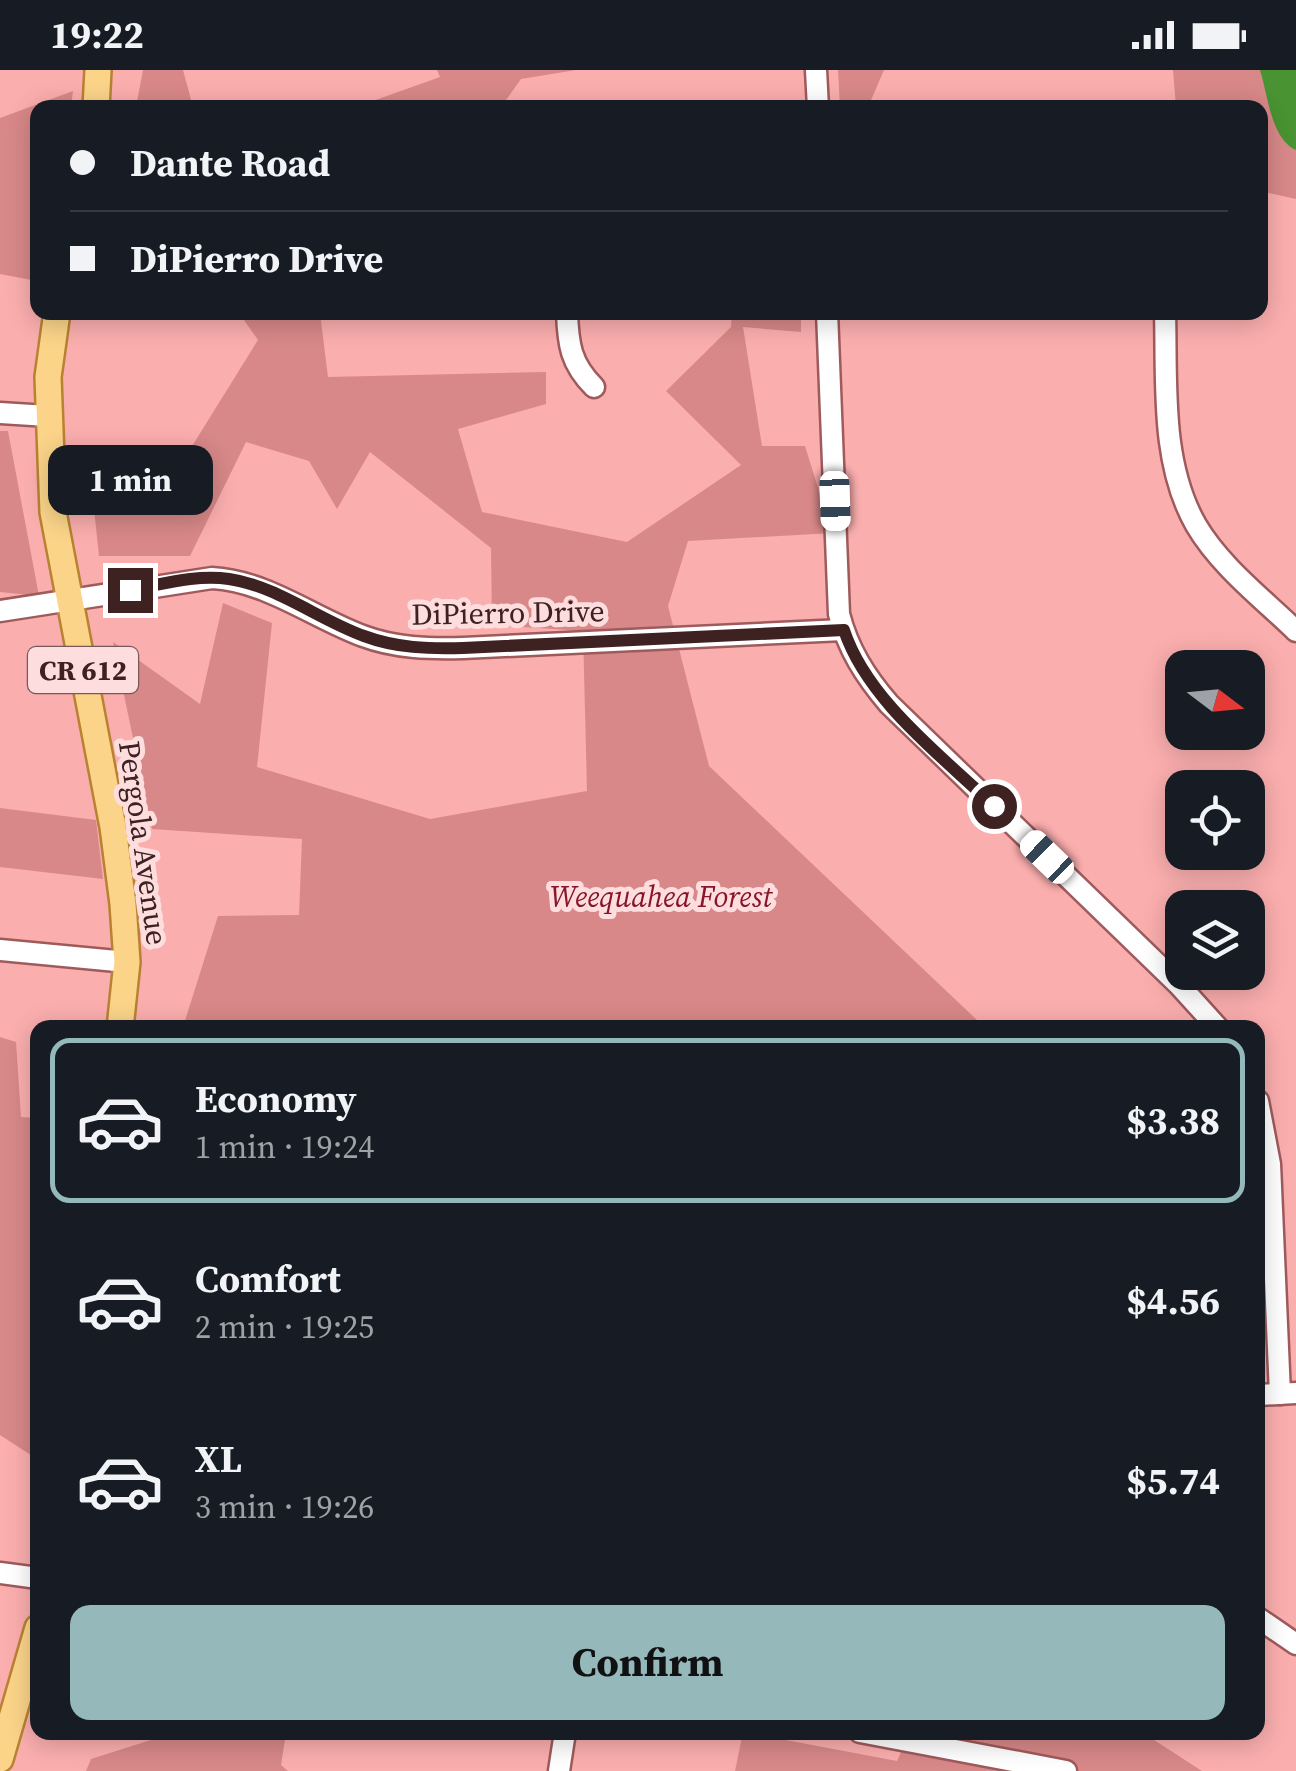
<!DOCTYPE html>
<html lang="en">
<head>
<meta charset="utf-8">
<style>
  body { margin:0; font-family:"Source Serif 4",serif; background:#242831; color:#f1f3f6; height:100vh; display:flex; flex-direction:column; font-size:38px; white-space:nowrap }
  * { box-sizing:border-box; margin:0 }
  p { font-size:32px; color:#9ea1a6 }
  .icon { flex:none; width:55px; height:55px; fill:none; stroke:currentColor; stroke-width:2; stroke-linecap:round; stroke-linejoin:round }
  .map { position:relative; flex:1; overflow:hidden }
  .details { position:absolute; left:30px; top:950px; width:1235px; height:720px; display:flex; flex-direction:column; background:#171b24; border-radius:20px; box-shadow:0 5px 25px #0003 }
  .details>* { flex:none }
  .top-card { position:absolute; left:30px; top:30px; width:1238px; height:220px; border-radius:20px; box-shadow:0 5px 25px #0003; display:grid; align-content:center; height:220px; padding:0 40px; background:#171b24 }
  .needle { width:65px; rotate:106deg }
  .tools { position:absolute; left:1165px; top:580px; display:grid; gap:20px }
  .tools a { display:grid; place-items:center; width:100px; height:100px; border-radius:20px; background:#171b24; box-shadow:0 5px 25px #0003; font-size:50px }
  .end { position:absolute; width:45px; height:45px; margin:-22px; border:12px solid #3e2121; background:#fff; box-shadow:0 0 0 5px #fff }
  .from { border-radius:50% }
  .bubble { position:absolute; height:70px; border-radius:20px; background:#171b24; box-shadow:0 5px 25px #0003; font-size:32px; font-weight:700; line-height:70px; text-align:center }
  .car { position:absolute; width:30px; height:60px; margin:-30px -15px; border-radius:12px; box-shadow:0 0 8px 2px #0007; background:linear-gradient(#fff 24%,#345 0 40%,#fff 0 76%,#345 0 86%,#fff 0) }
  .top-card b { display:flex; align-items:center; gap:35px; height:95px; font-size:38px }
  .top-card b+b { border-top:2px solid #363941 }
  .top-card i { width:25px; height:25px; background:#f1f3f6 }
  ul { padding:18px 0 0; list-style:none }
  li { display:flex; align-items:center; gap:30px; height:165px; margin:0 20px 15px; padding:0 20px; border:5px solid transparent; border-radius:20px }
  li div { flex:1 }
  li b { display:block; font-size:38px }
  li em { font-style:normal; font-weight:700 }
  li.selected { border-color:#95b8bb }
  li>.icon { width:90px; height:90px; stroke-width:1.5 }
  .action { display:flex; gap:20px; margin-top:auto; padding:20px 40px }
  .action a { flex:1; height:115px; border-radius:20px; background:#95b8bb; color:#111; font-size:40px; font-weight:700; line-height:115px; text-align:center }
  .status { display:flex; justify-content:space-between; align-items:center; height:70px; padding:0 50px; background:#171b24; direction:ltr }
  .status svg { height:28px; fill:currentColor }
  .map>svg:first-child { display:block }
  .green { fill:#d88888 }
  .water { fill:#499332 }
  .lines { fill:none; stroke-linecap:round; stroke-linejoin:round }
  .minor-casing { stroke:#9f5a5c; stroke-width:25 }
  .major-casing { stroke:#b88231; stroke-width:30 }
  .minor { stroke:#fff; stroke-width:20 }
  .major { stroke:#fbd489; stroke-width:25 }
  .route { stroke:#3e2121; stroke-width:12 }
  .labels { text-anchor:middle; stroke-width:10; stroke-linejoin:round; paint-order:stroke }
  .shield { fill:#fddddd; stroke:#775959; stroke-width:2.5 }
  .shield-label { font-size:28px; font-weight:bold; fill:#3e2121 }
  .street-label { font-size:30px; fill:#3e2121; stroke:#fddddd }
  .park-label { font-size:30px; font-style:italic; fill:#861628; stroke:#fddddd }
</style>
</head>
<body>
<div class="status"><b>19:22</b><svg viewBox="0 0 49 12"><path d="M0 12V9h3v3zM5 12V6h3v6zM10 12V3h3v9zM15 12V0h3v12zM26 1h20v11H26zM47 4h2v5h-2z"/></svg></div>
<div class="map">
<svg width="1296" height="1701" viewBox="0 0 1296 1701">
  <rect width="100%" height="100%" fill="#fbaeae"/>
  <g class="green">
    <polygon points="143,0 183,0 193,37 136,37"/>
    <polygon points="437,0 576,0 521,9 501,37 356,37 440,7"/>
    <polygon points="838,0 884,0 868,37 840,37"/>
    <polygon points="1173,0 1296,0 1296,129 1264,122 1268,97 1260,79 1260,38 1176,37"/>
    <polygon points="73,21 71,37 38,38 37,211 0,204 0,48"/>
    <polygon points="239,243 320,243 328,307 546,302 546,334 458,359 482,442 627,472 741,395 666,321 731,257 732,243 801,243 801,262 743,257 762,376 805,376 832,463 688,471 668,536 709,696 978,951 972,958 183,957 218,846 299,845 302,769 152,759 113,572 200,634 223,533 272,553 257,697 430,749 587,721 583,561 492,555 491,478 370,382 337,439 309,391 246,372 190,486 99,486 92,420 166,418 258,270"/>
    <polygon points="0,361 8,361 39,526 0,522"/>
    <polygon points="0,738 96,750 103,809 0,797"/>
    <polygon points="0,967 16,972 21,1047 37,1048 37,1389 0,1365"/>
    <polygon points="176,1662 286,1663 281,1695 288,1701 86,1701 91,1689"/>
    <polygon points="743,1662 897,1691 910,1663 1133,1663 1154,1670 1202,1701 735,1701"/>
  </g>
  <path class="water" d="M 1260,0 L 1296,0 L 1296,80 C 1271,69 1268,25 1260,0 Z"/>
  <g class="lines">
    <defs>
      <g id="minor">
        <polyline points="816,0 818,38"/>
        <path d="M 567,242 C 568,275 571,294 594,317"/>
        <path d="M 827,242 L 839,544 C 848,579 865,606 889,634 L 1179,915 L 1218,958"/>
        <path d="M 1165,242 C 1167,312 1160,392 1196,455 C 1220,496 1262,528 1296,561"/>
        <polyline points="0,343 48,346"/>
        <path d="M 0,541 L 212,508 C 267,511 312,547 363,566 C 395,578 429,579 463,578 L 843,560"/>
        <polyline points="0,880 127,892"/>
        <polyline points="1258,1031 1270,1094 1280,1324"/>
        <polyline points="1258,1325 1296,1323"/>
        <polyline points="0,1503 38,1508"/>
        <polyline points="1258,1548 1296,1574"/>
        <polyline points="860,1662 1066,1701"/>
        <polyline points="559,1701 565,1662"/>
      </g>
      <g id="major">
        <polyline points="96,38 98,0"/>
        <polyline points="57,242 48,307 53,442 113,757 123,834 127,892 120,958"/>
        <polyline points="0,1689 38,1558"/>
      </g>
    </defs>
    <use href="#minor" class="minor-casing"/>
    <use href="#major" class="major-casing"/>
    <use href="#minor" class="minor"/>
    <use href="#major" class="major"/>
  </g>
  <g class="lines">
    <path class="route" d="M 130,520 C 163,514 197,504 229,509 C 277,516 319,550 364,566 C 396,578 429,579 463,578 L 844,560 C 867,630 942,686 994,736"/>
  </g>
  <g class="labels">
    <rect class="shield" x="28" y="577" width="110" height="46" rx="8"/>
    <g class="shield-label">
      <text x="83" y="610">CR 612</text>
    </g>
    <g class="street-label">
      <text transform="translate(508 543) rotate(-1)" y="10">DiPierro Drive</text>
      <text transform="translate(143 773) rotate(82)" y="10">Pergola Avenue</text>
    </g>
    <g class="park-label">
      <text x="661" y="837">Weequahea Forest</text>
    </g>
  </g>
</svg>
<div class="tools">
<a><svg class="needle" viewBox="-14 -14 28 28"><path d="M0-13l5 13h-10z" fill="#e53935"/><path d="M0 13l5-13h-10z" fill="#9ea1a6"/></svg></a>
<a><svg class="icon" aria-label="locate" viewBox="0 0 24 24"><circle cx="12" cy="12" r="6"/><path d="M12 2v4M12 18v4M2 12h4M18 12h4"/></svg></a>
<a><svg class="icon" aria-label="layers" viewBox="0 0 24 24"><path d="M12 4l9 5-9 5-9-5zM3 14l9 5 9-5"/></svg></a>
</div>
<i class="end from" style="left:994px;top:736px"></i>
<i class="end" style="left:130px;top:520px"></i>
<div class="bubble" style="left:48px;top:375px;width:165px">1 min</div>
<i class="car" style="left:835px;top:431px;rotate:178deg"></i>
<i class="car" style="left:1047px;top:787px;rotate:314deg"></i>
<div class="top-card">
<b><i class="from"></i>Dante Road</b>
<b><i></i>DiPierro Drive</b>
</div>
<section class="details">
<ul>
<li class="selected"><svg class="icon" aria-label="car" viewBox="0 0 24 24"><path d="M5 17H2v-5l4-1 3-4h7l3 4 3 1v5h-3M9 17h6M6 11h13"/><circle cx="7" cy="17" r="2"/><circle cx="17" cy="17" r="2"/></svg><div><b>Economy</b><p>1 min · 19:24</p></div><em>$3.38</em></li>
<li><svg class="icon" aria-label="car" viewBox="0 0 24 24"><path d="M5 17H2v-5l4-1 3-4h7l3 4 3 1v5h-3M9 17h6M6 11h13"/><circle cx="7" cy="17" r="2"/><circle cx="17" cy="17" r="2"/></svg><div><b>Comfort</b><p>2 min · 19:25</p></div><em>$4.56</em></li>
<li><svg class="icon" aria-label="car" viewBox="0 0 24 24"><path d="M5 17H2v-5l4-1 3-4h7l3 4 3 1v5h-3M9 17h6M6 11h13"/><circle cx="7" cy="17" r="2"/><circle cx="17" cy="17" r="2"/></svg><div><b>XL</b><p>3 min · 19:26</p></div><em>$5.74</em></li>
</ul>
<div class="action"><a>Confirm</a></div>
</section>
</div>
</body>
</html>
